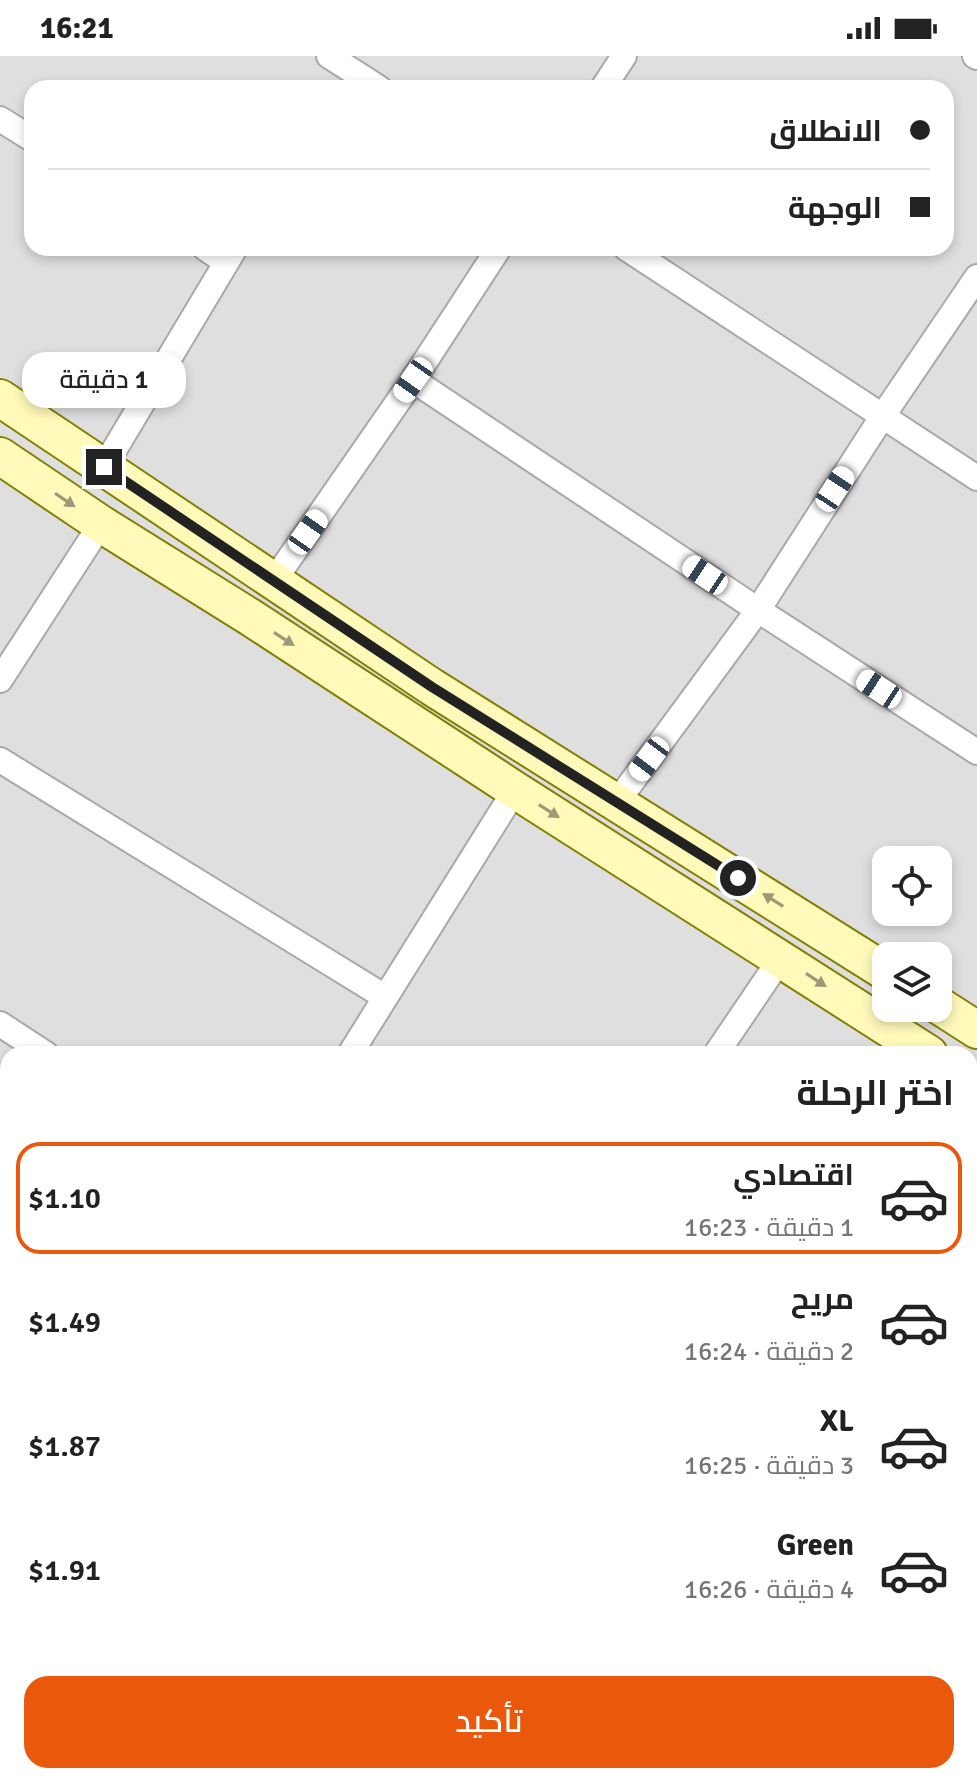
<!DOCTYPE html>
<html lang="ar">
<head>
<meta charset="utf-8">
<style>
  body { margin:0; font-family:Signika,Cairo,sans-serif; background:#f2f2f2; color:#222; direction:rtl; height:100vh; display:flex; flex-direction:column; font-size:30px; white-space:nowrap }
  * { box-sizing:border-box; margin:0 }
  p { font-size:26px; color:#767676 }
  .icon { flex:none; width:44px; height:44px; fill:none; stroke:currentColor; stroke-width:2; stroke-linecap:round; stroke-linejoin:round }
  .map { position:relative; flex:1; overflow:hidden; direction:ltr }
  .panel { position:absolute; left:0px; top:990px; width:978px; height:738px; display:flex; flex-direction:column; background:#fff; border-radius:24px 24px 0 0; box-shadow:0 4px 12px #0003; direction:rtl }
  .panel>* { flex:none }
  .guide { position:absolute; left:24px; top:24px; width:930px; height:176px; border-radius:24px; box-shadow:0 4px 12px #0003; direction:rtl; display:grid; align-content:center; height:176px; padding:0 24px; background:#fff }
  .tools { position:absolute; left:872px; top:790px; display:grid; gap:16px }
  .tools a { display:grid; place-items:center; width:80px; height:80px; border-radius:16px; background:#fff; box-shadow:0 4px 12px #0003; font-size:40px }
  .end { position:absolute; width:36px; height:36px; margin:-18px; border:10px solid #222; background:#fff; box-shadow:0 0 0 4px #fff }
  .from { border-radius:50% }
  .bubble { position:absolute; height:56px; border-radius:24px; background:#fff; box-shadow:0 4px 12px #0003; font-size:26px; font-weight:600; line-height:56px; text-align:center; direction:rtl }
  .car { position:absolute; width:24px; height:48px; margin:-24px -12px; border-radius:10px; box-shadow:0 0 6px 2px #0007; background:linear-gradient(#fff 24%,#345 0 40%,#fff 0 76%,#345 0 86%,#fff 0) }
  .guide b { display:flex; align-items:center; gap:28px; height:76px; font-size:30px }
  .guide b+b { border-top:2px solid #e0e0e0 }
  .guide i { width:20px; height:20px; background:#222 }
  ul { padding:0; list-style:none }
  li { display:flex; align-items:center; gap:24px; height:112px; margin:0 16px 12px; padding:0 8px; border:4px solid transparent; border-radius:24px }
  li div { flex:1 }
  li b { display:block; font-size:30px }
  li em { font-style:normal; font-weight:600 }
  li.on { border-color:#ea580c }
  li>.icon { width:72px; height:72px; stroke-width:1.5 }
  h2 { padding:0 24px; font-size:36px; line-height:96px }
  .primary-button { display:flex; gap:16px; margin-top:auto; padding:16px 24px }
  .primary-button a { flex:1; height:92px; border-radius:24px; background:#ea580c; color:#fff; font-size:32px; font-weight:600; line-height:92px; text-align:center }
  .status { display:flex; justify-content:space-between; align-items:center; height:56px; padding:0 40px; background:#fff; direction:ltr }
  .status svg { height:22px; fill:currentColor }
  .map>svg:first-child { display:block }
  .residential { fill:#e0dfdf; fill-rule:evenodd }
  .lines { fill:none; stroke-linecap:round; stroke-linejoin:round }
  .street-casing { stroke:#a9a9a9; stroke-width:28 }
  .secondary-casing { stroke:#828000; stroke-width:40 }
  .street { stroke:#fff; stroke-width:24 }
  .secondary { stroke:#fffaba; stroke-width:36 }
  .oneway { fill:#9c9976 }
  .route { stroke:#222; stroke-width:10 }
</style>
</head>
<body>
<div class="status"><b>16:21</b><svg viewBox="0 0 49 12"><path d="M0 12V9h3v3zM5 12V6h3v6zM10 12V3h3v9zM15 12V0h3v12zM26 1h20v11H26zM47 4h2v5h-2z"/></svg></div>
<div class="map">
<svg width="977" height="1727" viewBox="0 0 977 1727">
  <rect width="100%" height="100%" fill="#f3eee8"/>
  <g class="residential">
    <path d="M 0,0 L 977,0 L 977,1727 L 837,1727 L 818,1720 L 970,1720 L 970,998 L 8,998 L 8,1512 L 0,1508 ZM 32,32 L 946,32 L 946,192 L 32,192 ZM 886,804 L 938,804 L 938,856 L 886,856 ZM 886,900 L 938,900 L 938,952 L 886,952 Z"/>
    <polygon points="403,1720 515,1720 508,1727 416,1727"/>
  </g>
  <g class="lines">
    <defs>
      <g id="street">
        <polyline points="329,0 379,32"/>
        <polyline points="975,0 977,1"/>
        <polyline points="603,32 624,0"/>
        <polyline points="0,63 32,83"/>
        <polyline points="205,192 226,206"/>
        <polyline points="626,192 977,422"/>
        <polyline points="413,324 758,554 977,696"/>
        <polyline points="104,411 235,192"/>
        <polyline points="273,526 413,324 499,192"/>
        <polyline points="0,624 101,468"/>
        <polyline points="0,704 385,941"/>
        <polyline points="617,746 758,554 882,361 977,221"/>
        <polyline points="0,968 46,998"/>
        <polyline points="350,998 515,734"/>
        <polyline points="716,998 781,902"/>
        <polyline points="0,1242 8,1248"/>
        <polyline points="970,1457 977,1445"/>
        <polyline points="0,1501 6,1491"/>
        <polyline points="369,1720 381,1727"/>
        <polyline points="702,1720 724,1727"/>
        <polyline points="511,1727 516,1720"/>
        <polyline points="814,1727 818,1720"/>
      </g>
      <g id="secondary">
        <polyline points="0,342 432,631 886,916"/>
        <polyline points="0,400 101,468 250,561 515,734 929,998"/>
        <polyline points="938,949 977,974"/>
        <polyline points="970,1025 977,1029"/>
      </g>
    </defs>
    <use href="#street" class="street-casing"/>
    <use href="#secondary" class="secondary-casing"/>
    <use href="#street" class="street"/>
    <use href="#secondary" class="secondary"/>
  </g>
  <defs><path id="oneway-solid" d="M-6-.8H1V-3.2L6.5 0L1 3.2V.8H-6Z" transform="scale(2)"/></defs>
  <g class="oneway">
    <use href="#oneway-solid" transform="translate(65 444) rotate(34)"/>
    <use href="#oneway-solid" transform="translate(284 583) rotate(33)"/>
    <use href="#oneway-solid" transform="translate(549 755) rotate(32)"/>
    <use href="#oneway-solid" transform="translate(773 844) rotate(-148)"/>
    <use href="#oneway-solid" transform="translate(816 924) rotate(33)"/>
  </g>
  <g class="lines">
    <polyline class="route" points="104,411 432,631 738,822"/>
  </g>
</svg>
<div class="tools">
<a><svg class="icon" aria-label="locate" viewBox="0 0 24 24"><circle cx="12" cy="12" r="6"/><path d="M12 2v4M12 18v4M2 12h4M18 12h4"/></svg></a>
<a><svg class="icon" aria-label="layers" viewBox="0 0 24 24"><path d="M12 4l9 5-9 5-9-5zM3 14l9 5 9-5"/></svg></a>
</div>
<i class="end from" style="left:738px;top:822px"></i>
<i class="end" style="left:104px;top:411px"></i>
<div class="bubble" style="left:22px;top:296px;width:164px">1 دقيقة</div>
<i class="car" style="left:413px;top:324px;rotate:215deg"></i>
<i class="car" style="left:835px;top:433px;rotate:33deg"></i>
<i class="car" style="left:308px;top:476px;rotate:35deg"></i>
<i class="car" style="left:705px;top:519px;rotate:304deg"></i>
<i class="car" style="left:879px;top:633px;rotate:303deg"></i>
<i class="car" style="left:649px;top:703px;rotate:217deg"></i>
<div class="guide">
<b><i class="from"></i>الانطلاق</b>
<b><i></i>الوجهة</b>
</div>
<section class="panel">
<h2>اختر الرحلة</h2>
<ul>
<li class="on"><svg class="icon" aria-label="car" viewBox="0 0 24 24"><path d="M5 17H2v-5l4-1 3-4h7l3 4 3 1v5h-3M9 17h6M6 11h13"/><circle cx="7" cy="17" r="2"/><circle cx="17" cy="17" r="2"/></svg><div><b>اقتصادي</b><p>1 دقيقة · 16:23</p></div><em>$1.10</em></li>
<li><svg class="icon" aria-label="car" viewBox="0 0 24 24"><path d="M5 17H2v-5l4-1 3-4h7l3 4 3 1v5h-3M9 17h6M6 11h13"/><circle cx="7" cy="17" r="2"/><circle cx="17" cy="17" r="2"/></svg><div><b>مريح</b><p>2 دقيقة · 16:24</p></div><em>$1.49</em></li>
<li><svg class="icon" aria-label="car" viewBox="0 0 24 24"><path d="M5 17H2v-5l4-1 3-4h7l3 4 3 1v5h-3M9 17h6M6 11h13"/><circle cx="7" cy="17" r="2"/><circle cx="17" cy="17" r="2"/></svg><div><b>XL</b><p>3 دقيقة · 16:25</p></div><em>$1.87</em></li>
<li><svg class="icon" aria-label="car" viewBox="0 0 24 24"><path d="M5 17H2v-5l4-1 3-4h7l3 4 3 1v5h-3M9 17h6M6 11h13"/><circle cx="7" cy="17" r="2"/><circle cx="17" cy="17" r="2"/></svg><div><b>Green</b><p>4 دقيقة · 16:26</p></div><em>$1.91</em></li>
</ul>
<div class="primary-button"><a>تأكيد</a></div>
</section>
</div>
</body>
</html>
